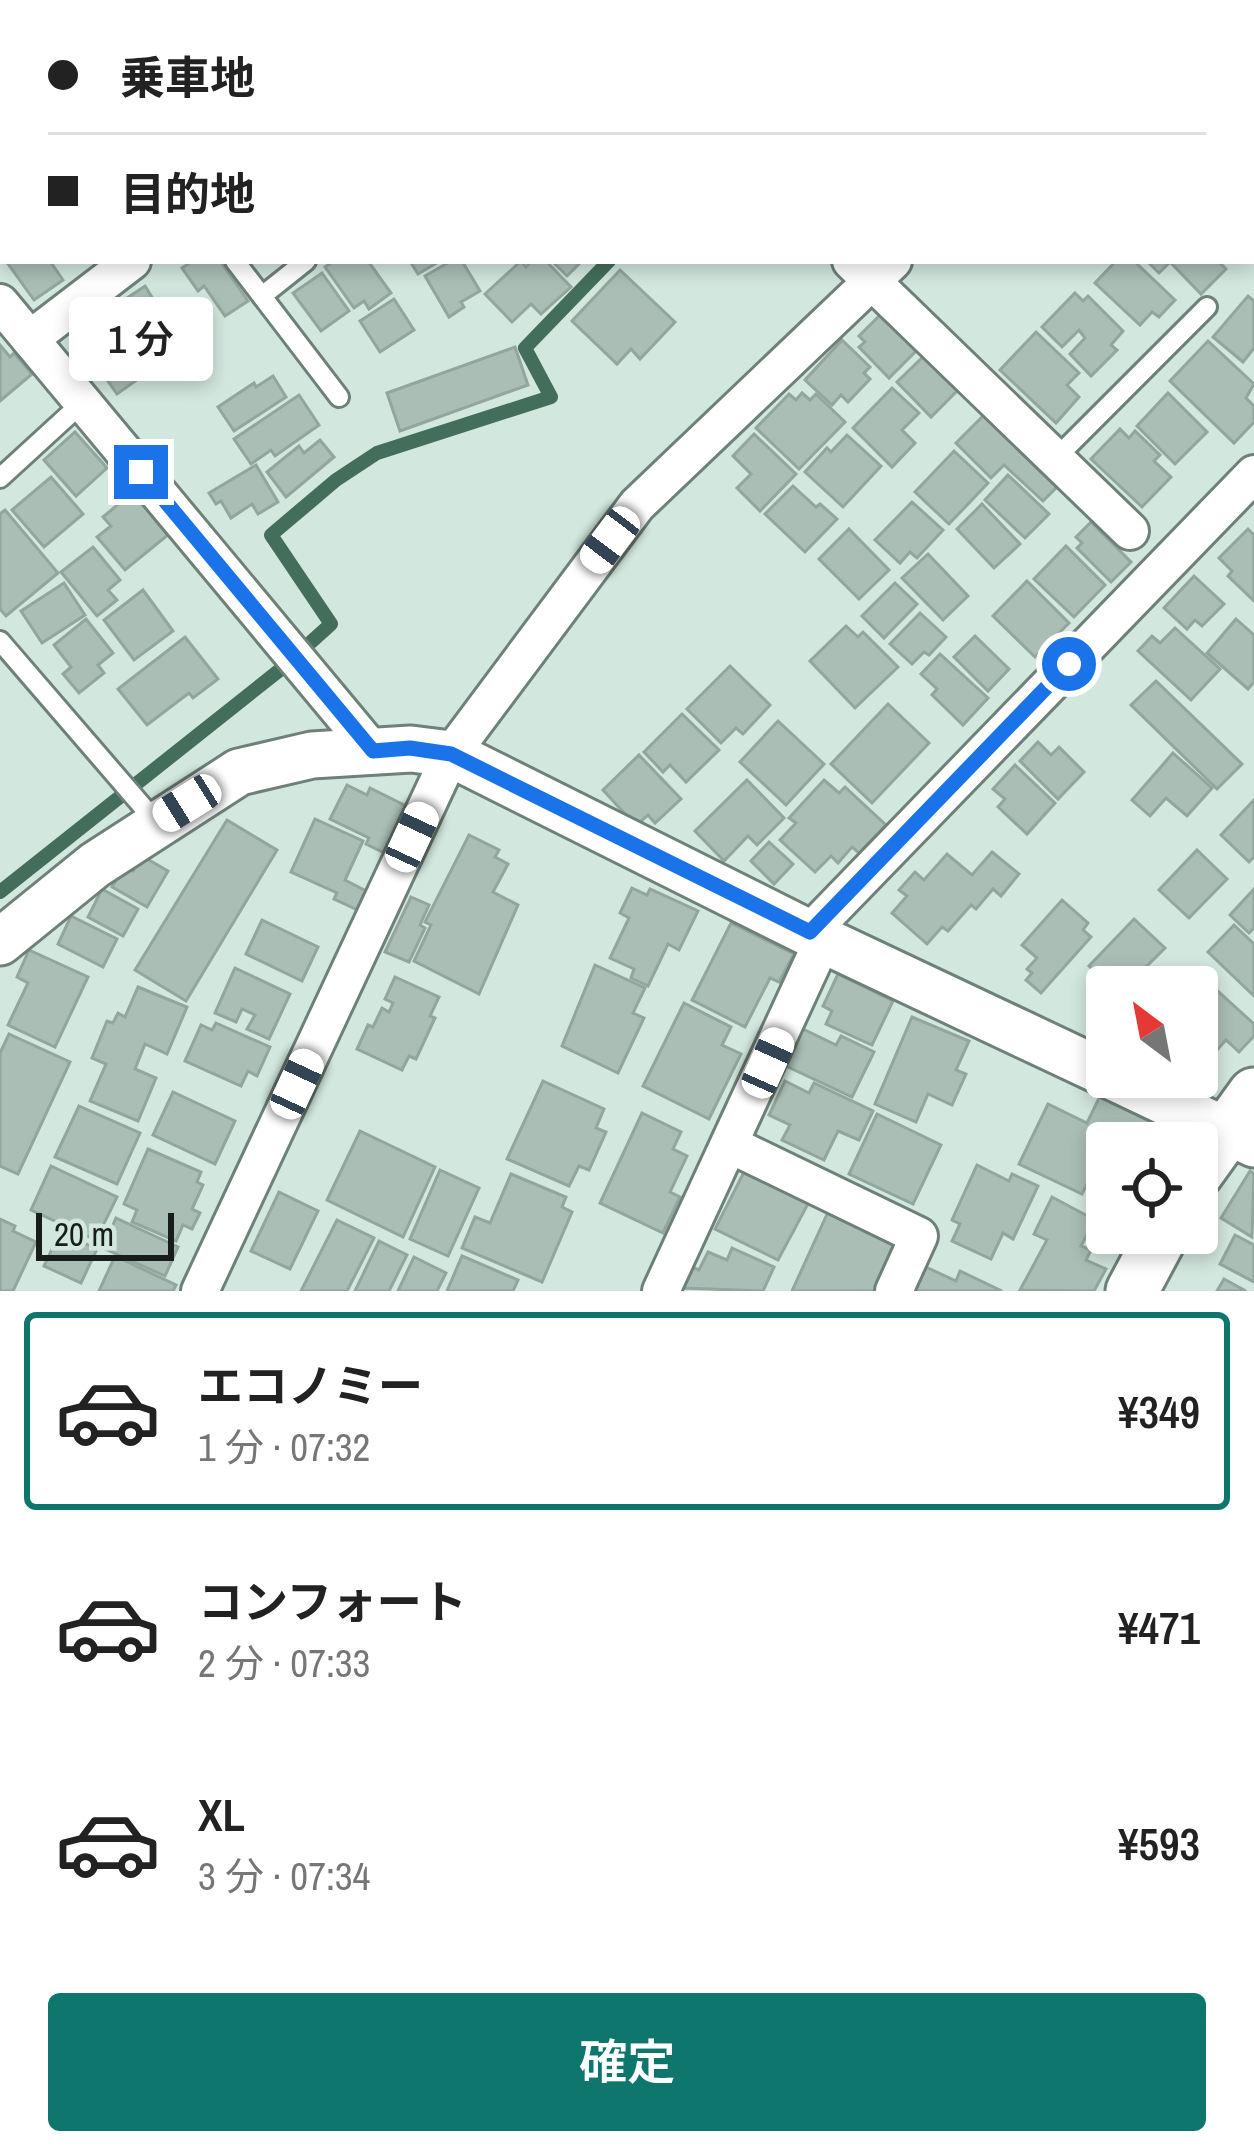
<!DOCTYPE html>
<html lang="ja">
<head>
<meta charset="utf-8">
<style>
  body { margin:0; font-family:"Archivo Narrow","Noto Sans JP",sans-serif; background:#f2f2f2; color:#222; height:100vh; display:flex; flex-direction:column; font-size:45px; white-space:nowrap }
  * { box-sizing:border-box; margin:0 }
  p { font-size:39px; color:#767676 }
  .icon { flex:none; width:66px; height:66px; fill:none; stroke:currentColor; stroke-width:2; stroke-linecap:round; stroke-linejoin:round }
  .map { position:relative; height:1291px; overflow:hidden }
  .sheet { display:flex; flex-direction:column; background:#fff; flex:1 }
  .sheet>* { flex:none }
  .top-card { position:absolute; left:0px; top:0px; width:1254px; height:264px; box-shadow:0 6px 18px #0003; display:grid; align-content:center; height:264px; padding:0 48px; background:#fff }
  .needle { width:78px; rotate:328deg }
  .fabs { position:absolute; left:1086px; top:966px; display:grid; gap:24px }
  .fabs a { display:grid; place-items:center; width:132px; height:132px; border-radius:12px; background:#fff; box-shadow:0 6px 18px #0003; font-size:60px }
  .scale { position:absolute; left:36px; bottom:30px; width:138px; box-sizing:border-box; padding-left:12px; border:6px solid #161d1a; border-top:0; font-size:33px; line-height:42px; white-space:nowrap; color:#161d1a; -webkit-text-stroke:9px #d2e7dd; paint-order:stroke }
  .end { position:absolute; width:54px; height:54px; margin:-27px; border:15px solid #1a73e8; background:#fff; box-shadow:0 0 0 6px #fff }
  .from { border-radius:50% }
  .bubble { position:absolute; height:84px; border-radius:12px; background:#fff; box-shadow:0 6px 18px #0003; font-size:39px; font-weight:600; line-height:84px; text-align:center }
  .car { position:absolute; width:36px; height:72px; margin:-36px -18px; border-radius:15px; box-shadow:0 0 9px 3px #0007; background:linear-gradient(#fff 24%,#345 0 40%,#fff 0 76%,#345 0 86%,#fff 0) }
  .top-card b { display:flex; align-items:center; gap:42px; height:114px; font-size:45px }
  .top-card b+b { border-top:3px solid #e0e0e0 }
  .top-card i { width:30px; height:30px; background:#222 }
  ul { padding:21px 0 0; list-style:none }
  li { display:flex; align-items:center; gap:36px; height:198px; margin:0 24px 18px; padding:0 24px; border:6px solid transparent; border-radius:12px }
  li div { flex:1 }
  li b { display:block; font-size:45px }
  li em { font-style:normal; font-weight:600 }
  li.current { border-color:#0f766e }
  li>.icon { width:108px; height:108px; stroke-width:1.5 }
  .action { display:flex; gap:24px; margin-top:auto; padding:24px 48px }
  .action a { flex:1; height:138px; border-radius:12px; background:#0f766e; color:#fff; font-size:48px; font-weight:600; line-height:138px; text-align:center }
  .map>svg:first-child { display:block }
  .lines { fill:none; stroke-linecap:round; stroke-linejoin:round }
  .stream { stroke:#436e5c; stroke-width:14 }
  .building { fill:#aabeb5; stroke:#93a69d; stroke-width:3 }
  .service-casing { stroke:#6e8178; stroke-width:24 }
  .minor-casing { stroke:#6e8178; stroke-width:42 }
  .tertiary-casing { stroke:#6e8178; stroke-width:51 }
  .secondary-casing { stroke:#6e8178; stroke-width:57 }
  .service { stroke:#fff; stroke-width:18 }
  .minor { stroke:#fff; stroke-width:36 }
  .tertiary { stroke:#fff; stroke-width:45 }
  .secondary { stroke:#fff; stroke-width:51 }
  .route { stroke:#1a73e8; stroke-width:15 }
</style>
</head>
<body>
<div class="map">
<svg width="1254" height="1291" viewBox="0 0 1254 1291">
  <rect width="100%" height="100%" fill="#d2e7dd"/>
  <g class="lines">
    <g class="stream">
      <polyline points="1114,3 1123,0"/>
      <polyline points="0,892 281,669 331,624 271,535 336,480 377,453 551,397 525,348 609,261"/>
    </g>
  </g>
  <g class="building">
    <polygon points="150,0 212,0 214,2 147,3"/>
    <polygon points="222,0 267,0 269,3 218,3"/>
    <polygon points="315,0 366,0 368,3 310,3"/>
    <polygon points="634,0 682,0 684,2 630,3"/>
    <polygon points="712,0 771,0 768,3"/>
    <polygon points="1254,112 1254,167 1251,170 1251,116"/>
    <polygon points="3,148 3,207 0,209 0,150"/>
    <polygon points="6,261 50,261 63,280 34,300"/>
    <polygon points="193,261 220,261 248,301 225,316 204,286 198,291 182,268"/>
    <polygon points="334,261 368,261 391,293 369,309 364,301 354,308 325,267"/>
    <polygon points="410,261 440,261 418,274"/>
    <polygon points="451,261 462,261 480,291 461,302 464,307 449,317 425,276"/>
    <polygon points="521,261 526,267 532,261 546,261 571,287 541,314 531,304 512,322 485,294"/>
    <polygon points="552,261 582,261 567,276"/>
    <polygon points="1116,261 1134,261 1175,300 1159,317 1152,312 1140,325 1095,283"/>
    <polygon points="1147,261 1218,261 1226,269 1201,294 1170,262 1159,273"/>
    <polygon points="620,270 675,322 640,359 631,349 617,364 572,321"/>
    <polygon points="322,273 349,311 321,331 293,293"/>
    <polygon points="145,286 163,315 187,299 206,330 185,343 188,347 161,364 121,302"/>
    <polygon points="1075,293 1083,301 1088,296 1123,331 1111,345 1117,350 1091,376 1070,354 1085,338 1079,330 1062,347 1042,327"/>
    <polygon points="1248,296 1254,301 1254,348 1243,362 1213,337"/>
    <polygon points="394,299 414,330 380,352 360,321"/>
    <polygon points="886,309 922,345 889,378 859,347 865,342 859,336"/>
    <polygon points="111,328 124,347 138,337 158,365 117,394 84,347"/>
    <polygon points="1036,332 1079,373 1067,385 1079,397 1056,423 1000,370"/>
    <polygon points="842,340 870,367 864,373 870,379 848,402 841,395 832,405 805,380"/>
    <polygon points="1208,341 1254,384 1246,398 1254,406 1254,422 1234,443 1170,381"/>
    <polygon points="0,345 10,357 14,353 32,374 0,401"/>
    <polygon points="515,347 528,385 400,431 387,393"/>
    <polygon points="926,354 959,389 931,417 897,382"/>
    <polygon points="273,376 286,397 234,431 218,407 254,383 256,387"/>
    <polygon points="892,388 919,413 902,430 915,443 892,467 853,428"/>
    <polygon points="802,393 810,400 816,394 845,422 799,469 756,428 789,394 796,400"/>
    <polygon points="1168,393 1207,432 1175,464 1137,426"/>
    <polygon points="299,395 319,425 275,456 271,450 251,464 234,439"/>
    <polygon points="984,415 998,428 1003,422 1064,480 1043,501 1004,465 991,478 956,443"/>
    <polygon points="1120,429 1129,438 1135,431 1160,455 1154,461 1171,477 1142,507 1091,459"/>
    <polygon points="75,432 107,468 76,496 44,460"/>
    <polygon points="754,434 796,474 760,511 737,488 751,474 733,456"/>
    <polygon points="847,435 881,466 843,507 805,472 827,448 831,452"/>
    <polygon points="320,440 334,457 286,497 267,472 299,446 304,453"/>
    <polygon points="954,451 988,483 949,524 915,492"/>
    <polygon points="256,465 278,502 258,514 252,504 231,518 221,501 216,504 209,493"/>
    <polygon points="1008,475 1049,514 1025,538 985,500"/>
    <polygon points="51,477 83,514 44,547 12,510"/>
    <polygon points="793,486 816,507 820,504 837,519 805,552 765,514"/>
    <polygon points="134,491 169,534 125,570 97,537 111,526 103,517"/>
    <polygon points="912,502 943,530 917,558 910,552 900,563 875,540"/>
    <polygon points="982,504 1020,544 994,568 957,529"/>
    <polygon points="5,510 58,573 6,616 0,609 0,514"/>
    <polygon points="1091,522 1131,562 1111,582 1077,548 1082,543 1076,537"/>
    <polygon points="849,529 889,570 859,599 819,559"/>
    <polygon points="1248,529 1254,535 1254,601 1228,576 1232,571 1219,558"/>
    <polygon points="1066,546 1105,585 1074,617 1034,579"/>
    <polygon points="93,547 120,580 108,590 117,600 97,616 61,572"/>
    <polygon points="928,554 968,596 943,620 902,578"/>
    <polygon points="1194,576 1224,604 1202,626 1195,620 1187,629 1164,608"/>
    <polygon points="1027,581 1069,623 1035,657 993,616"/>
    <polygon points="64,583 85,615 42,643 21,611"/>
    <polygon points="895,583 917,604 884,638 862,616"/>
    <polygon points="143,590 173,631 134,660 104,620"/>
    <polygon points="920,613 946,637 929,655 924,652 912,664 890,644"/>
    <polygon points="86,619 113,653 98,665 104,673 79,693 63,674 71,667 54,645"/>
    <polygon points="1236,619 1254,635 1254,682 1248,689 1207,653"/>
    <polygon points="846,626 858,637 863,632 898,667 855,708 810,661"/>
    <polygon points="1175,628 1220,669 1191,700 1138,651 1152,636 1160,643"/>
    <polygon points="975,636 1009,669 988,691 954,657"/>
    <polygon points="185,637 218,679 193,698 189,693 147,725 118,689"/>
    <polygon points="940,654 988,698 963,725 932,695 937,689 921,674"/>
    <polygon points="730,666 770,705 743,734 736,728 721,743 687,709"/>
    <polygon points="1156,681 1242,764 1217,789 1131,705"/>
    <polygon points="888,704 929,743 872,803 831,764"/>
    <polygon points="682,714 719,750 686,782 670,765 663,772 644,752"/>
    <polygon points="778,721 824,764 786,805 740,762"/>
    <polygon points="1038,742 1051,755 1059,747 1084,772 1058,799 1020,761"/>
    <polygon points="1173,753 1212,788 1187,816 1166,798 1150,816 1132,800"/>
    <polygon points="639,755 681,799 655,823 648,815 636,826 603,790"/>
    <polygon points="1015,765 1055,803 1027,834 998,807 1005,799 993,789"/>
    <polygon points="747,780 784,818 757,845 748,836 724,861 695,831"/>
    <polygon points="824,780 839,793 845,787 886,825 859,853 852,847 838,863 831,856 815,872 780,840 796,823 789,818"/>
    <polygon points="347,785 367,795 370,788 414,810 391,856 366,844 369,838 330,819"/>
    <polygon points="1254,800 1254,857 1249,862 1221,835"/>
    <polygon points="315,819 363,841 345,880 370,893 362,912 334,899 337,893 291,872"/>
    <polygon points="227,820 277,850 186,1001 135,970"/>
    <polygon points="469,835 499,850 495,857 508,864 493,892 518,905 479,994 414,961 431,925 425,922"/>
    <polygon points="769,842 793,864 774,884 751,861"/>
    <polygon points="1197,850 1227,879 1189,918 1159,890"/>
    <polygon points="992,852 1019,874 1001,896 993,889 976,909 971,905 948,931 942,927 927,944 892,913 907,896 899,890 915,872 924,880 947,854 972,875"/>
    <polygon points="142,856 168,871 147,907 112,887 124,866 133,871"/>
    <polygon points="632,888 647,895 650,889 698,911 679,950 668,944 648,986 631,978 634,969 610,958 629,918 620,913"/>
    <polygon points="102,889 138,909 123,936 88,917"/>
    <polygon points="1254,889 1254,928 1249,933 1230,915"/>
    <polygon points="411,897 429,905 420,925 425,928 409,962 385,952"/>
    <polygon points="1062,900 1088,923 1083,930 1091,937 1041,993 1026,980 1032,973 1027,969 1037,958 1022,945"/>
    <polygon points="71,916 117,939 103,967 58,944"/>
    <polygon points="1134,919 1165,948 1140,973 1147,979 1138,987 1111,987 1089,966"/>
    <polygon points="262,920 318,947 302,981 246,954"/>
    <polygon points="731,923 794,954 779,982 770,978 745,1027 692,1000"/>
    <polygon points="1234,925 1254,944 1254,996 1208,952"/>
    <polygon points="29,950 88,977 55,1047 8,1025 28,983 17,977"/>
    <polygon points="595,965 645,988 633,1013 644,1018 618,1073 562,1046"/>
    <polygon points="235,968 290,994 269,1039 247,1029 255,1015 242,1009 236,1022 215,1013"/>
    <polygon points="838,974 893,1001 872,1045 826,1024 832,1011 823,1006"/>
    <polygon points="1199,974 1254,1024 1254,1036 1239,1052 1226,1040 1197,1072 1197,987 1187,987"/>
    <polygon points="395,977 439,997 430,1016 435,1018 416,1059 409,1056 402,1070 357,1049 368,1025 373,1027 382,1008 389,1012 393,1003 385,999"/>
    <polygon points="138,987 187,1007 167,1054 145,1044 135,1069 156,1078 138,1121 90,1101 106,1064 92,1058 107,1021 113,1023 118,1013 125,1017"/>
    <polygon points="684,1003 731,1027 722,1045 741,1054 709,1119 643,1086"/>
    <polygon points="912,1017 969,1041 956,1070 966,1074 952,1105 928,1094 916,1122 875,1104"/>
    <polygon points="216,1023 270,1047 257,1076 248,1071 241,1086 185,1061 201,1025 212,1030"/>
    <polygon points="801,1028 836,1045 841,1036 874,1052 852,1097 784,1065"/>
    <polygon points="9,1034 70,1062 18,1174 0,1166 0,1053"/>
    <polygon points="543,1081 604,1109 596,1128 606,1132 589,1170 579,1166 569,1186 507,1159"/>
    <polygon points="785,1081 809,1093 814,1083 873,1111 859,1140 838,1131 824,1160 782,1140 790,1125 769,1115"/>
    <polygon points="173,1092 235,1121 215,1164 153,1135"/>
    <polygon points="1101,1094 1161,1122 1151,1143 1107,1143 1082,1194 1019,1164 1048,1104 1087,1123"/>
    <polygon points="79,1106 140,1133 117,1184 55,1157"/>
    <polygon points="642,1113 681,1132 673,1149 687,1156 670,1192 680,1197 663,1233 600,1203"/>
    <polygon points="877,1114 941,1145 913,1204 849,1174"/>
    <polygon points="360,1131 435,1167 403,1237 327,1200"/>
    <polygon points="148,1149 201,1172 197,1182 203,1185 192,1209 200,1213 192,1229 183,1225 176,1241 132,1222 137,1210 124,1204"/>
    <polygon points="977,1165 1009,1181 1012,1174 1038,1186 1013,1239 1003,1233 991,1259 952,1241 960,1224 952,1220"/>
    <polygon points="51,1166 117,1197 96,1240 31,1210"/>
    <polygon points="440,1170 479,1188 448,1256 410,1239"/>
    <polygon points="745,1170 809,1202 778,1260 715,1229"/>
    <polygon points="1250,1171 1254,1174 1252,1237 1221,1218"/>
    <polygon points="511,1174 566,1197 562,1207 572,1212 542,1282 462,1248 475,1217 490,1223"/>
    <polygon points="279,1192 318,1211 290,1269 251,1251"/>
    <polygon points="1052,1197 1095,1220 1081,1246 1091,1250 1086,1260 1106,1269 1094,1291 1020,1290 1047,1240 1034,1234"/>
    <polygon points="829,1210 898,1241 874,1291 792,1291"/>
    <polygon points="116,1218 178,1247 165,1276 103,1248"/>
    <polygon points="0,1219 15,1226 13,1231 36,1242 13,1291 0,1291"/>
    <polygon points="337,1220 374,1238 347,1291 301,1291"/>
    <polygon points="60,1232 97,1249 81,1283 44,1266"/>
    <polygon points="1235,1235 1254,1245 1254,1282 1220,1264"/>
    <polygon points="379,1241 407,1255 389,1291 355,1291"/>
    <polygon points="732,1248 774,1267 763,1291 682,1288 692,1267 699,1270 708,1252 727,1260"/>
    <polygon points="115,1256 176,1285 173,1291 99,1291"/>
    <polygon points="462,1256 518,1280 513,1291 447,1291"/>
    <polygon points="414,1257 446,1273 437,1291 398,1291"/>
    <polygon points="926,1267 956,1281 960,1271 1002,1291 914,1291"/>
    <polygon points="1224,1279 1246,1291 1217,1291"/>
  </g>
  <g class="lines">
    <defs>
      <g id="service">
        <polyline points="281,0 283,3"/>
        <polyline points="15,3 18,0"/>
        <polyline points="0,18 3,15"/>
        <polyline points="235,261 339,397"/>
        <polyline points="262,296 306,261"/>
        <polyline points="1055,459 1207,307"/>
        <polyline points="0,478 83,402"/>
        <polyline points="0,641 156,822"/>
      </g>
      <g id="minor">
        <polyline points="601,0 604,3"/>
        <polyline points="469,3 478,0"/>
        <polyline points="1169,3 1182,0"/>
        <polyline points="851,261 1130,531"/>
        <polyline points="0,303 373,751"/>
        <polyline points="30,339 132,261"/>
        <polyline points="810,932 1254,474"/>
        <polyline points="731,1145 919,1236 894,1291"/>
        <polyline points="200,1291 451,754 637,505 893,261"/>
        <polyline points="661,1291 823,940"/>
      </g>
      <g id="tertiary">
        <polyline points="0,942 95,865 239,772 312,755 411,749 451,754 823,940 1107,1074"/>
        <polyline points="1113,1077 1254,1144"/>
      </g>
      <g id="secondary">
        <polyline points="1197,1173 1254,1094"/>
        <polyline points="1132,1291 1163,1233"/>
      </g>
    </defs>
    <use href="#service" class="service-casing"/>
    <use href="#minor" class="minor-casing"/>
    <use href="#tertiary" class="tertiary-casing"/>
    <use href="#secondary" class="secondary-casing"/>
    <use href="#service" class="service"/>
    <use href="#minor" class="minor"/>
    <use href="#tertiary" class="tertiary"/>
    <use href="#secondary" class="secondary"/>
  </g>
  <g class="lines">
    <polyline class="route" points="141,472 373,751 410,748 451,754 810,932 1069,664"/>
  </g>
</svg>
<div class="fabs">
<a><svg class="needle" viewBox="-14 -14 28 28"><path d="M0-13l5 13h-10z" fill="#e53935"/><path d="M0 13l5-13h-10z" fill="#767676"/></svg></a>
<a><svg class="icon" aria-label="locate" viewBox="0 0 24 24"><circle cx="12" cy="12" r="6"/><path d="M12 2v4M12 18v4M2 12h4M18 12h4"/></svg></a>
</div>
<div class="scale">20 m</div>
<i class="end from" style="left:1069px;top:664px"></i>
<i class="end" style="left:141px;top:472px"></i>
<div class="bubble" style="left:69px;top:297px;width:144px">1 分</div>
<i class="car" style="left:610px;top:540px;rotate:217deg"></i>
<i class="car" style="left:187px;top:803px;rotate:238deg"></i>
<i class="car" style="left:412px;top:837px;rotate:25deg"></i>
<i class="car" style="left:768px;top:1063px;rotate:24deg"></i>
<i class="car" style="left:297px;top:1084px;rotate:25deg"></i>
<div class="top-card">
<b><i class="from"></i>乗車地</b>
<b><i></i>目的地</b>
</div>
</div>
<section class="sheet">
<ul>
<li class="current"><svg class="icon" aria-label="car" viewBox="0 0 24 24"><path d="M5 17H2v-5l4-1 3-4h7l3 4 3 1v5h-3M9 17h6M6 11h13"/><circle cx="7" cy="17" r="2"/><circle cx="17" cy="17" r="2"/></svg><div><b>エコノミー</b><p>1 分 · 07:32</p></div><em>¥349</em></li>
<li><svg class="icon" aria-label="car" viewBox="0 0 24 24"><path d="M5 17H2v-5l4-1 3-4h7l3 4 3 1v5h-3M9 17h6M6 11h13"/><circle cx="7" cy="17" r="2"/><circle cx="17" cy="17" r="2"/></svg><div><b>コンフォート</b><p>2 分 · 07:33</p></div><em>¥471</em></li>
<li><svg class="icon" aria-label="car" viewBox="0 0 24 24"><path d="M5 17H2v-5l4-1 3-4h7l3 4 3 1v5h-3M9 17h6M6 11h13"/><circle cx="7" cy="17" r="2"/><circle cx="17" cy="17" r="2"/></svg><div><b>XL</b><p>3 分 · 07:34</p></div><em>¥593</em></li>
</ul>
<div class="action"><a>確定</a></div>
</section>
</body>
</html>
